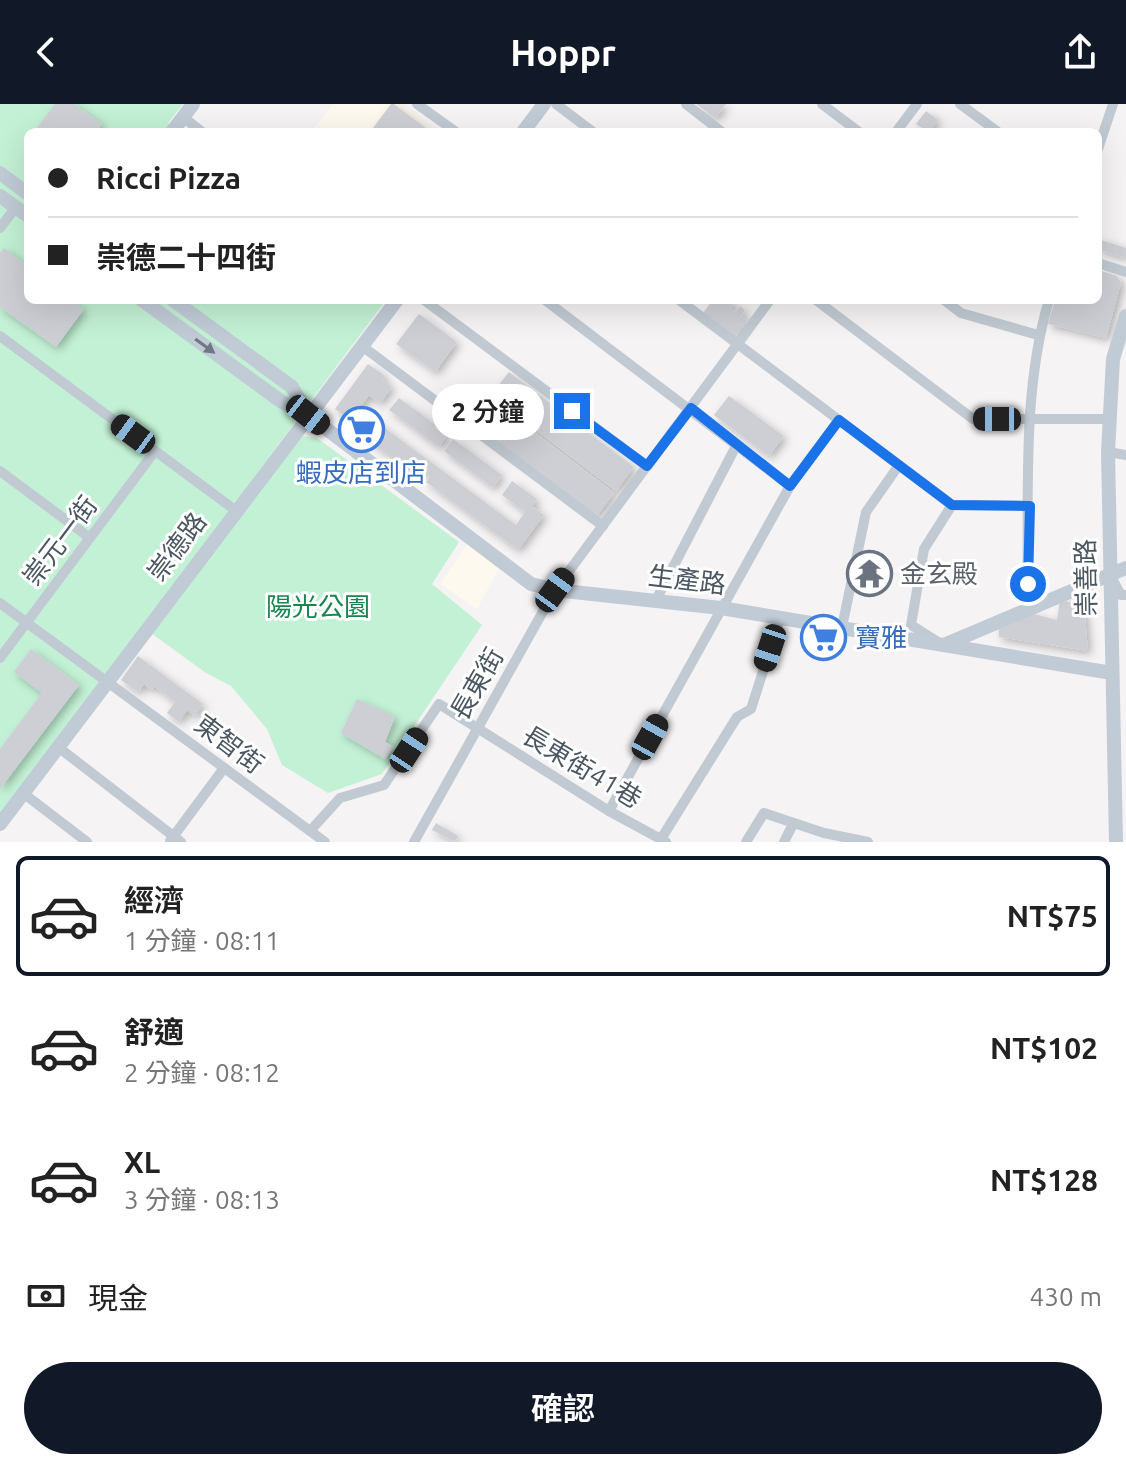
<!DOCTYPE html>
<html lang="zh-TW">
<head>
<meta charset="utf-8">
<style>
  body { margin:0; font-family:Ubuntu,"Noto Sans TC",sans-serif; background:#f2f2f2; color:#222; height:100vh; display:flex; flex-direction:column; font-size:30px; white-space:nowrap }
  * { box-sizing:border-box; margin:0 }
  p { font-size:26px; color:#767676 }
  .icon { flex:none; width:44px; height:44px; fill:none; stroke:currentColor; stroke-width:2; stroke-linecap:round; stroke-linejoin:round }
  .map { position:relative; height:738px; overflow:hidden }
  .panel { display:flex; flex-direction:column; background:#fff; flex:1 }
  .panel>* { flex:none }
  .top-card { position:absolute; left:24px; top:24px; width:1078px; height:176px; border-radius:12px; box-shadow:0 8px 32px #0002; display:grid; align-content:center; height:176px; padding:0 24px; background:#fff }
  .end { position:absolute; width:36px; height:36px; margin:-18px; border:10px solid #1a73e8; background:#fff; box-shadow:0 0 0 4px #fff }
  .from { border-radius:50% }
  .bubble { position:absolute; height:56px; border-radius:28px; background:#fff; box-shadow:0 8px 32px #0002; font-size:26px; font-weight:600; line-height:56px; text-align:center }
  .car { position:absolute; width:24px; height:48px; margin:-24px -12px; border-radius:10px; box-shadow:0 0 6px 2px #0007; background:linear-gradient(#222 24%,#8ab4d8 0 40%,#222 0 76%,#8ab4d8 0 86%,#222 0) }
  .top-card b { display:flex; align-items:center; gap:28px; height:76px; font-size:30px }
  .top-card b+b { border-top:2px solid #e0e0e0 }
  .top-card i { width:20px; height:20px; background:#222 }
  ul { padding:14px 0 0; list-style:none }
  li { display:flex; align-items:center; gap:24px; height:120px; margin:0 16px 12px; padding:0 8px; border:4px solid transparent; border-radius:12px }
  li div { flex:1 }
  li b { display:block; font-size:30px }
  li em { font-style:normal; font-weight:600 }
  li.current { border-color:#111827 }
  li>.icon { width:72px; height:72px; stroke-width:1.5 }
  .pay { display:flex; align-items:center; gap:20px; height:88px; padding:0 24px; font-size:30px }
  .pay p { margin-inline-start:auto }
  .action { display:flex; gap:16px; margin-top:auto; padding:16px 24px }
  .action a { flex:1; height:92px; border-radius:48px; background:#111827; color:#fff; font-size:32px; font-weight:600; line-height:92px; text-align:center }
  header { display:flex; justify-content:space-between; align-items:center; height:104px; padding:0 24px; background:#111827; color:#fff; font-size:36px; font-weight:600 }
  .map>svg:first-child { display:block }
  .commercial { fill:#fdf9ef }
  .green { fill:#c3f1d5 }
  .building { fill:#cdcfd5; filter:url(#shadow) }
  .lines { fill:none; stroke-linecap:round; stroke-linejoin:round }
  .street { stroke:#c1cad2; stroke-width:10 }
  .secondary { stroke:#c1cbd6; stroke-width:14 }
  .oneway { fill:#6e7984 }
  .route { stroke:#1a73e8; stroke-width:10 }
  .labels { text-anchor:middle; stroke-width:6; stroke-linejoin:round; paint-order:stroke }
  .shop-label { font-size:26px; fill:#366cbe; stroke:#fff }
  .street-label { font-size:26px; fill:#4a5661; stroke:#fff }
  .worship-label { font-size:26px; fill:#5b616d; stroke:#fff; text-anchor:start }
  .park-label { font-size:26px; fill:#17864f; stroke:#fff }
</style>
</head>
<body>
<header><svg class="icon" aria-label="back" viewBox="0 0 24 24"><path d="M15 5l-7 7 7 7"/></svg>Hoppr<svg class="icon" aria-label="share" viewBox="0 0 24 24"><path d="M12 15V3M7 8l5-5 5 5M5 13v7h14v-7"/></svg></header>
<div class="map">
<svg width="1126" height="738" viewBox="0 0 1126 738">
  <defs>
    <filter id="shadow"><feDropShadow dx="3.5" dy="3.5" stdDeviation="4" flood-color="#0004"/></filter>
  </defs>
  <rect width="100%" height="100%" fill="#f5f3f3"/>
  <g class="commercial">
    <polygon points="333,0 402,0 437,28 317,28 313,25"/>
    <polygon points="467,440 499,465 477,505 440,480"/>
  </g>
  <g class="green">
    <polygon points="0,0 183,0 168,19 180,28 28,28 28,196 386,196 0,714"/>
    <polygon points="301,332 317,334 459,438 432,480 482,521 382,670 328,689 282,661 267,625 231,582 206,569 151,529"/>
  </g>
  <g class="building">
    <polygon points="55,0 74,0 102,20 96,28 34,28"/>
    <polygon points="391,0 394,0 431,28 379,28 373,24"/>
    <polygon points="696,0 726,0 715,14"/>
    <polygon points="926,7 938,16 929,28 916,20"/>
    <polygon points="1098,135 1126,144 1126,154 1098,145"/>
    <polygon points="4,144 28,163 28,196 72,196 84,205 56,243 0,203 0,149"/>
    <polygon points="1098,166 1117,172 1121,179 1106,234 1048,220 1055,196 1098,196"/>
    <polygon points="713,196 735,196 730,204 735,208 740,202 745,206 741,212 747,217 735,233 703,209"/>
    <polygon points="419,210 457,238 435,268 396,240"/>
    <polygon points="368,260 385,272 383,276 392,283 380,299 369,291 359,305 516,421 525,408 502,391 512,377 537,395 532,402 544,411 518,446 426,378 430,373 420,365 415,371 345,319 348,315 335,305"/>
    <polygon points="509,268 634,363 616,387 491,291"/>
    <polygon points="729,292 784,332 769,352 714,311"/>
    <polygon points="399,294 448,330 439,343 389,306"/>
    <polygon points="489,294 614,389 596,413 471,317"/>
    <polygon points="453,335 502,371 493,384 444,347"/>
    <polygon points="863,461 879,463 875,480 859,476"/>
    <polygon points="1060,496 1084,501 1088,547 999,533 999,518 1026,508 1057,516"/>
    <polygon points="31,545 79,581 0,685 0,645 42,589 14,568"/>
    <polygon points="138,552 203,600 195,612 187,606 179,618 167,609 175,598 154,582 152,586 144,580 138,588 121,576"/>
    <polygon points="357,595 395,613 385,638 394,643 385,655 341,629"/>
    <polygon points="436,719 458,732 455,738 432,726"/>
  </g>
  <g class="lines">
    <g class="street">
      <polyline points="417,0 456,28"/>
      <polyline points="556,0 593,28"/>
      <polyline points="686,0 722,28"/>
      <polyline points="822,0 859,28"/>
      <polyline points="960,0 998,28"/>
      <polyline points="183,13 202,28"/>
      <polyline points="896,28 917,0"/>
      <polyline points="1098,45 1113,0"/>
      <polyline points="0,124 16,103"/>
      <polyline points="1098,159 1126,168"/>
      <polyline points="424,196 647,362"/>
      <polyline points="545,196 790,382"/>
      <polyline points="679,196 952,401 1030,402"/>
      <polyline points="816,196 973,315 1110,315"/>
      <polyline points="944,196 961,209 1038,231"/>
      <polyline points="0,232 235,406"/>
      <polyline points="362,242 603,422"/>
      <polyline points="1108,348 1126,351"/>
      <polyline points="0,367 90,434"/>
      <polyline points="1111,473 1121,491 1126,491"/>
      <polyline points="656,496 736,342"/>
      <polyline points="0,499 325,738"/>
      <path d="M 1027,506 C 1030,405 1020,292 1049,196"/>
      <polyline points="842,523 866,408 899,361"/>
      <polyline points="938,538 911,521 924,445 952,401"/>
      <polyline points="0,554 155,347"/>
      <polyline points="58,643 181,738"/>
      <polyline points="23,689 87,738"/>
      <polyline points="609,707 790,382 839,316"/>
      <polyline points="310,727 340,694 384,681 439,600 609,707 666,738"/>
      <polyline points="661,735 737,613 751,605 780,514"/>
      <polyline points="170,737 224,664"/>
      <polyline points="414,738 555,486 770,196"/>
      <polyline points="746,738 764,709 824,729 868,738"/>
      <polyline points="784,738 793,720"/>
    </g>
    <g class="secondary">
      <polyline points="172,28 193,0"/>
      <polyline points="523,28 544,0"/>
      <polyline points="0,69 28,90"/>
      <polyline points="0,92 28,112"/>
      <polyline points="142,196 282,298 308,311 531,480 555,486 721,504 1112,569"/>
      <polyline points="173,196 292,283 308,311"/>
      <polyline points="944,541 1126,464"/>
      <polyline points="0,720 397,196"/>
      <polyline points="1116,738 1108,348 1113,255 1126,212"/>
    </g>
  </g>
  <defs><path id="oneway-solid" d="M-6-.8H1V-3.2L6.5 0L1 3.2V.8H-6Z" transform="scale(2)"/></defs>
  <use class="oneway" href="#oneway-solid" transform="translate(205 242) rotate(36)"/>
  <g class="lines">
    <polyline class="route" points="572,307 647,362 691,304 790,382 839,316 952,401 1030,402 1028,480"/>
  </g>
  <defs>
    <symbol id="supermarket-ring" viewBox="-11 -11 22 22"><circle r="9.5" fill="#fff" stroke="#3f7fe0" stroke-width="1.5"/><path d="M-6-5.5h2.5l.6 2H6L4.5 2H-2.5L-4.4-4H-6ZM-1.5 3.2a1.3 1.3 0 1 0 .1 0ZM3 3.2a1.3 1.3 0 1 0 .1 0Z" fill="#3f7fe0"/></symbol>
    <symbol id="temple-ring" viewBox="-11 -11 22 22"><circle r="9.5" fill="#fff" stroke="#6b7280" stroke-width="1.5"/><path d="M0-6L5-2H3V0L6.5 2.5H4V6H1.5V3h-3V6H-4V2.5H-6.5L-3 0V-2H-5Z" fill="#6b7280"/></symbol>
  </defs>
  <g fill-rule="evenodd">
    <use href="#supermarket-ring" x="336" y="300" width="51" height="51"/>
    <use href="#temple-ring" x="844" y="444" width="51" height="51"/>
    <use href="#supermarket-ring" x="798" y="508" width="51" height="51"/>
  </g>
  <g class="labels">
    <g class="shop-label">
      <text x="361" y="378">蝦皮店到店</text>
      <text x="855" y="543" text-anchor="start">寶雅</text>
    </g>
    <g class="street-label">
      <text transform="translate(60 437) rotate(-53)" y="9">崇元一街</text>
      <text transform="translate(177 443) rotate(-53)" y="9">崇德路</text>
      <text transform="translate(1086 474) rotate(-91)" y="9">崇善路</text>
      <text transform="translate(687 476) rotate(7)" y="9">生產路</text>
      <text transform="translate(477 580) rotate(-60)" y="9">長東街</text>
      <text transform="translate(229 640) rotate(37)" y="9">東智街</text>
      <text transform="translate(582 663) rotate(31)" y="9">長東街41巷</text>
    </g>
    <g class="worship-label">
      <text x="900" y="479">金玄殿</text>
    </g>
    <g class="park-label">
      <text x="318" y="512">陽光公園</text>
    </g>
  </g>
</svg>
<i class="end from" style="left:1028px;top:480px"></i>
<i class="end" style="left:572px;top:307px"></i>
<div class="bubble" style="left:432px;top:280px;width:112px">2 分鐘</div>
<i class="car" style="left:308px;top:311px;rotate:128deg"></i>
<i class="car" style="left:997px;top:315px;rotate:270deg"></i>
<i class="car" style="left:133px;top:330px;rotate:306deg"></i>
<i class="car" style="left:555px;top:486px;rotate:36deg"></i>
<i class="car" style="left:770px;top:544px;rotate:198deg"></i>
<i class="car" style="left:650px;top:633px;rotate:29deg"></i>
<i class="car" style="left:409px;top:646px;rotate:33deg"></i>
<div class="top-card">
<b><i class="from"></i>Ricci Pizza</b>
<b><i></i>崇德二十四街</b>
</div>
</div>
<section class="panel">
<ul>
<li class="current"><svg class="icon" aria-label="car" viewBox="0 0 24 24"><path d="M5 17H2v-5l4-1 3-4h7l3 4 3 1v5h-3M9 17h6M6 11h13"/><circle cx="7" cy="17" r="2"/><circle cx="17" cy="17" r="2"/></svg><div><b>經濟</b><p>1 分鐘 · 08:11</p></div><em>NT$75</em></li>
<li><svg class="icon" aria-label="car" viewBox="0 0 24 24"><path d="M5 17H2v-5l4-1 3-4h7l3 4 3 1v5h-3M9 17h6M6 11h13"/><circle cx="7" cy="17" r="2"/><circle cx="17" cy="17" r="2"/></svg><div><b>舒適</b><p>2 分鐘 · 08:12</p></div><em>NT$102</em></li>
<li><svg class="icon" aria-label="car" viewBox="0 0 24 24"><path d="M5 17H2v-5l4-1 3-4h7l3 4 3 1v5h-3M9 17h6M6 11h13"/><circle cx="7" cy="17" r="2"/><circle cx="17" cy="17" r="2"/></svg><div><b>XL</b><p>3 分鐘 · 08:13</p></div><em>NT$128</em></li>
</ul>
<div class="pay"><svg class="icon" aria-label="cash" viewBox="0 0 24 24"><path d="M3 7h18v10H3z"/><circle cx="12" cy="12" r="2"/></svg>現金<p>430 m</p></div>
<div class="action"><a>確認</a></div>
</section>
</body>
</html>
